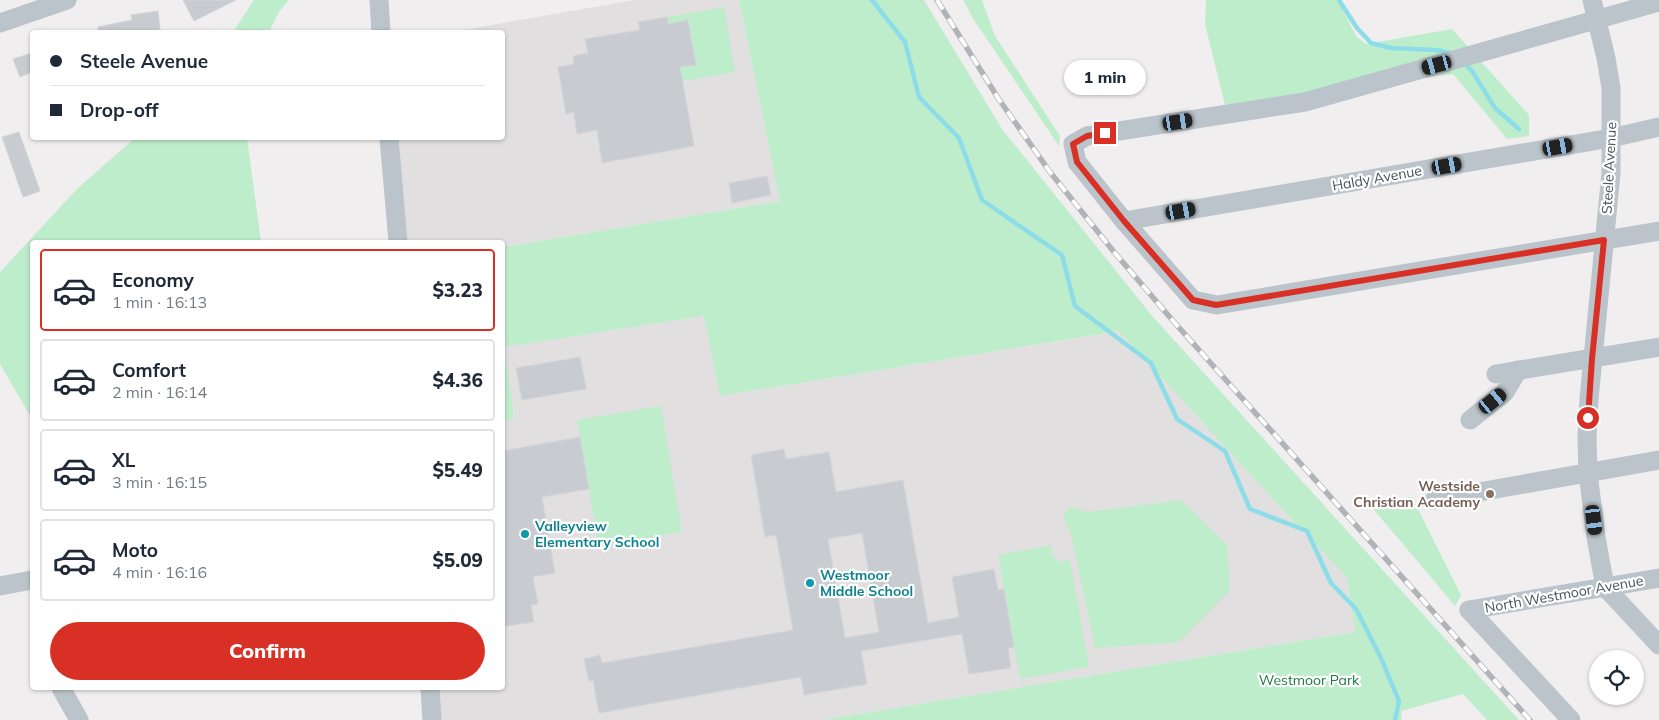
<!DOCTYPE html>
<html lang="en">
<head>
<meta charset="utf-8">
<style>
  body { margin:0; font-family:Mulish,sans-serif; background:#f2f2f3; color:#1f2937; height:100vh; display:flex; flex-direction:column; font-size:19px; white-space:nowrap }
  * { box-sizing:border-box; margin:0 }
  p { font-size:16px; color:#747a83 }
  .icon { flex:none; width:28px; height:28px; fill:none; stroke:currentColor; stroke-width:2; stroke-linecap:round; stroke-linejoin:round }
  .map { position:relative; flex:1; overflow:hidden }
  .side { position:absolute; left:30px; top:240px; width:475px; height:450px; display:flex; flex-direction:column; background:#fff; border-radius:5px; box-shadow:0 1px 4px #0004 }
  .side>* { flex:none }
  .guide { position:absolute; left:30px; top:30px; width:475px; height:110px; border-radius:5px; box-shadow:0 1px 4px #0004; display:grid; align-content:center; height:110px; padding:0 20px; background:#fff }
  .fabs { position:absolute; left:1589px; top:650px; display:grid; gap:10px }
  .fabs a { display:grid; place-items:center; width:55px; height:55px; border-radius:50%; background:#fff; box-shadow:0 1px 4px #0004; font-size:25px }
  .end { position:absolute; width:22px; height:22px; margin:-11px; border:6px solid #d93025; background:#fff; box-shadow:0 0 0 2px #fff }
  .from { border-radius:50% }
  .bubble { position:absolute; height:35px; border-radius:18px; background:#fff; box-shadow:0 1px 4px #0004; font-size:16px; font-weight:800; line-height:35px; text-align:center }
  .car { position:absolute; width:15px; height:30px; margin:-15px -8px; border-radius:6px; box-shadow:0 0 4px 1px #0007; background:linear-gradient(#222 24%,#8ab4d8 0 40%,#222 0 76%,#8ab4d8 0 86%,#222 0) }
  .guide b { display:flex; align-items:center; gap:18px; height:48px; font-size:19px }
  .guide b+b { border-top:1px solid #e0e1e3 }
  .guide i { width:12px; height:12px; background:#1f2937 }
  ul { padding:9px 0 0; list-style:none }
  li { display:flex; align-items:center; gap:15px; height:82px; margin:0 10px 8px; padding:0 10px; border:2px solid #e0e1e3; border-radius:5px }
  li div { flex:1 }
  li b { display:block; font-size:19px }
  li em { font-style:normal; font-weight:800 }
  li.on { border-color:#d93025 }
  li>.icon { width:45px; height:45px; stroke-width:1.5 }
  .button { display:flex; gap:10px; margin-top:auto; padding:10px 20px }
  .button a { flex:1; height:58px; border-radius:30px; background:#d93025; color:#fff; font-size:20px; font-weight:800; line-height:58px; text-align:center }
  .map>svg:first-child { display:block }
  .education { fill:#e1dfdf }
  .green { fill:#beedcc }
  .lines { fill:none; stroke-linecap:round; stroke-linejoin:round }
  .stream { stroke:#8ddde8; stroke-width:4.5 }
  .building { fill:#c8ccd0; stroke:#d2d5d9; fill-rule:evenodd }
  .minor { stroke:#bac4ca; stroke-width:19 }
  .rail-casing { stroke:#b0b4b8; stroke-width:5.5 }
  .rail { stroke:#fff; stroke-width:4; stroke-dasharray:11; stroke-linecap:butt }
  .route { stroke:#d93025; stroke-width:6 }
  .education-dot { fill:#8d6e63; stroke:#fff; stroke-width:2 }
  .culture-dot { fill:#0f9aa8; stroke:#fff; stroke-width:2 }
  .labels { text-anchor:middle; stroke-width:4.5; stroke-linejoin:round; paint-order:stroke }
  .street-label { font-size:14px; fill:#47535a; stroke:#fff }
  .education-label { font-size:14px; font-weight:bold; fill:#785e54; stroke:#fff; text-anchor:end }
  .culture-label { font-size:14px; font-weight:bold; fill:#0d838f; stroke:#fff; text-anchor:start }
  .park-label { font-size:14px; fill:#1b7941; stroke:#fff }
</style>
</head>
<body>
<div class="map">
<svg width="1659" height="720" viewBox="0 0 1659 720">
  <rect width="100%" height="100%" fill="#f0eeee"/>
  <g class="education">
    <polygon points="635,0 739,0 780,201 503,247 502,242 398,242 389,138 502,138 502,32 451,32"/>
    <polygon points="704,316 720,396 1120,331 1290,518 1347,577 1355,632 823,720 432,720 430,688 502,688 502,420 514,418 503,347"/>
  </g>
  <g class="green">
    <polygon points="254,0 289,0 279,12 269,32 233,32"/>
    <polygon points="739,0 924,0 1002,129 1153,317 1519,720 1487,720 1463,694 1401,711 1402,720 823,720 1355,632 1347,577 1290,518 1119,331 720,396 704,316 504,347 514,418 503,420 503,247 780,201"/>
    <polygon points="963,0 982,0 995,36 1060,136 1059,146 974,20"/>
    <polygon points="1206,0 1338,0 1356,36 1366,44 1452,29 1529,115 1529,136 1507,139 1453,74 1225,105 1205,24"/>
    <polygon points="724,7 735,72 683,81 677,79 667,17"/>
    <polygon points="135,138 247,138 261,242 32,242 32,419 0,364 0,272 78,188"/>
    <polygon points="661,406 682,532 599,546 577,420"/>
    <polygon points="1412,497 1461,595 1455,606 1370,505"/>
    <polygon points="1181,500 1227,545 1230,590 1179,642 1095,648 1071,533 1063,517 1069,507 1089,512"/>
    <path d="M 1052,545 C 1051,554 1052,559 1061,562 L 1070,560 L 1089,667 L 1020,679 L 998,555 Z"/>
  </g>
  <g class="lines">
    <g class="stream">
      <polyline points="872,0 905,42 919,97 959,138 982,200 1062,255 1075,306 1151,363 1177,419 1225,451 1250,509 1307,531 1331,583 1356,609 1380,656 1399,701 1395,720"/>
      <polyline points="1339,0 1357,28 1371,43 1391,48 1436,50 1451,53"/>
      <polyline points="1463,62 1472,71 1495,108 1519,129"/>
    </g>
  </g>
  <g class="building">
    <polygon points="183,0 236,0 194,21"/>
    <polygon points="158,11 160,30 138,32 98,32 98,27 132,20 131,15"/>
    <polygon points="667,17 668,24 688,20 696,65 680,67 694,146 602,163 597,130 577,134 574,112 566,114 558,67 574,64 573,56 588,53 585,39 640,30 638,22"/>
    <polygon points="32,53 32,72 20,77 13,59"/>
    <polygon points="19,132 40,191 23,197 2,137"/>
    <polygon points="767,176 771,195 732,203 729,183"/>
    <polygon points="580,357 586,389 522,400 516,368"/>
    <polygon points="580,437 589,489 542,497 555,573 533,577 538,604 531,605 534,622 502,627 502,451"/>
    <path d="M 784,449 L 786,459 L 829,452 L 836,492 L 903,480 L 928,623 L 959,617 L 952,577 L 994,569 L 998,590 L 1004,589 L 1014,647 L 1008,648 L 1011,668 L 969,674 L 962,634 L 861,651 L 867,684 L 804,695 L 801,677 L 599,713 L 593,680 L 589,681 L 584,659 L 600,655 L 602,663 L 793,630 L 776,535 L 765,537 L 751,455 ZM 862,533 L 879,632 L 845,638 L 828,539 Z"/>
  </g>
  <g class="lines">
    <g class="minor">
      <polyline points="379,0 381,32"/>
      <polyline points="1592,0 1606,58 1611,88 1611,173 1589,399 1587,438 1588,473 1596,537 1605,587 1659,645"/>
      <polyline points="1659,2 1305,102 1087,136 1073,144 1077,162 1124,221 1193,300 1217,305 1659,231"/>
      <polyline points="0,23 67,0"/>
      <polyline points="389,138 398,242"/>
      <polyline points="1124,221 1611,138 1659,127"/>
      <polyline points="1496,374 1659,347"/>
      <polyline points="1470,420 1505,392 1518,370"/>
      <polyline points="1434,500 1659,460"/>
      <polyline points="0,586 32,580"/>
      <polyline points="1469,610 1659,578"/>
      <polyline points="1469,610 1571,720"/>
      <polyline points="61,688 79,720"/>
      <polyline points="430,688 432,720"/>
    </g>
    <defs>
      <polyline id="rail" points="937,0 998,98 1050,172 1114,252 1174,322 1530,720"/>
    </defs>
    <use href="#rail" class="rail-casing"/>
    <use href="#rail" class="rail"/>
  </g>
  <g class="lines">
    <polyline class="route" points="1105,133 1087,136 1073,144 1077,162 1124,221 1193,300 1216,305 1604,240 1592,359 1588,418"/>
  </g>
  <circle class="education-dot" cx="1490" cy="494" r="5"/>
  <g class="culture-dot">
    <circle cx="525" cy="534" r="5"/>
    <circle cx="810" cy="583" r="5"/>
  </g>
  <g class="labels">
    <g class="street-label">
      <text transform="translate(1609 168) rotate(-87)" y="5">Steele Avenue</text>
      <text transform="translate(1377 178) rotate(-10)" y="5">Haldy Avenue</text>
      <text transform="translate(1564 594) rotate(-10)" y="5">North Westmoor Avenue</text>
    </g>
    <g class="education-label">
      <text x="1480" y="491">Westside<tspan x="1480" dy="16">Christian Academy</tspan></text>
    </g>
    <g class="culture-label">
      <text x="535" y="531">Valleyview<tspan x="535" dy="16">Elementary School</tspan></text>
      <text x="820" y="580">Westmoor<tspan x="820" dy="16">Middle School</tspan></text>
    </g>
    <g class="park-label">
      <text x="1309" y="685">Westmoor Park</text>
    </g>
  </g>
</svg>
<div class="fabs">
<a><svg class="icon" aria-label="locate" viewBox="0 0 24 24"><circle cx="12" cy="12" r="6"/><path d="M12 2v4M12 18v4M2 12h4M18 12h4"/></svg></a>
</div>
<i class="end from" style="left:1588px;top:418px"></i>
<i class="end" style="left:1105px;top:133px"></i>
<div class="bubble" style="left:1064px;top:60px;width:82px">1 min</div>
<i class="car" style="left:1437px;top:65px;rotate:255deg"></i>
<i class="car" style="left:1178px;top:122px;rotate:81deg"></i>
<i class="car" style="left:1558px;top:147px;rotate:80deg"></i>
<i class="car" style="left:1447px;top:166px;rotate:80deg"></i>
<i class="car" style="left:1181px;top:211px;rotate:80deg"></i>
<i class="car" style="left:1493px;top:401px;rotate:51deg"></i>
<i class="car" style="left:1594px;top:520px;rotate:173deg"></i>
<div class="guide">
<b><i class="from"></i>Steele Avenue</b>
<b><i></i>Drop-off</b>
</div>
<section class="side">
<ul>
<li class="on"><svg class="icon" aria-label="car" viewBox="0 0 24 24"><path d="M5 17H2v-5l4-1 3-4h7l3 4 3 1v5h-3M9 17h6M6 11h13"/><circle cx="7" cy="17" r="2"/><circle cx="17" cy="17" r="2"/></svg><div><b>Economy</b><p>1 min · 16:13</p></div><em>$3.23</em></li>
<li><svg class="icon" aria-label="car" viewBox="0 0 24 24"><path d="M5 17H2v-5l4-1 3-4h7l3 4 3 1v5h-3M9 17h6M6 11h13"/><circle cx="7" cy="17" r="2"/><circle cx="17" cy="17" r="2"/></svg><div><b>Comfort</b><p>2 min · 16:14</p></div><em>$4.36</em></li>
<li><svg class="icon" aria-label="car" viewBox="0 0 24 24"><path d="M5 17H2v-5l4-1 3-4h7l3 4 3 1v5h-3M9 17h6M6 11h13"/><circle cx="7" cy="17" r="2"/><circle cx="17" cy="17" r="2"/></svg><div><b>XL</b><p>3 min · 16:15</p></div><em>$5.49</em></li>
<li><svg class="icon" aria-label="car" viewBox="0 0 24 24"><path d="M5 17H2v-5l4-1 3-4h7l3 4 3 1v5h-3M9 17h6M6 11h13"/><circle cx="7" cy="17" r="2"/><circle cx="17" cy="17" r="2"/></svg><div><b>Moto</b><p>4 min · 16:16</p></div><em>$5.09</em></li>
</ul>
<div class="button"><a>Confirm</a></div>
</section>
</div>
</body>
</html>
